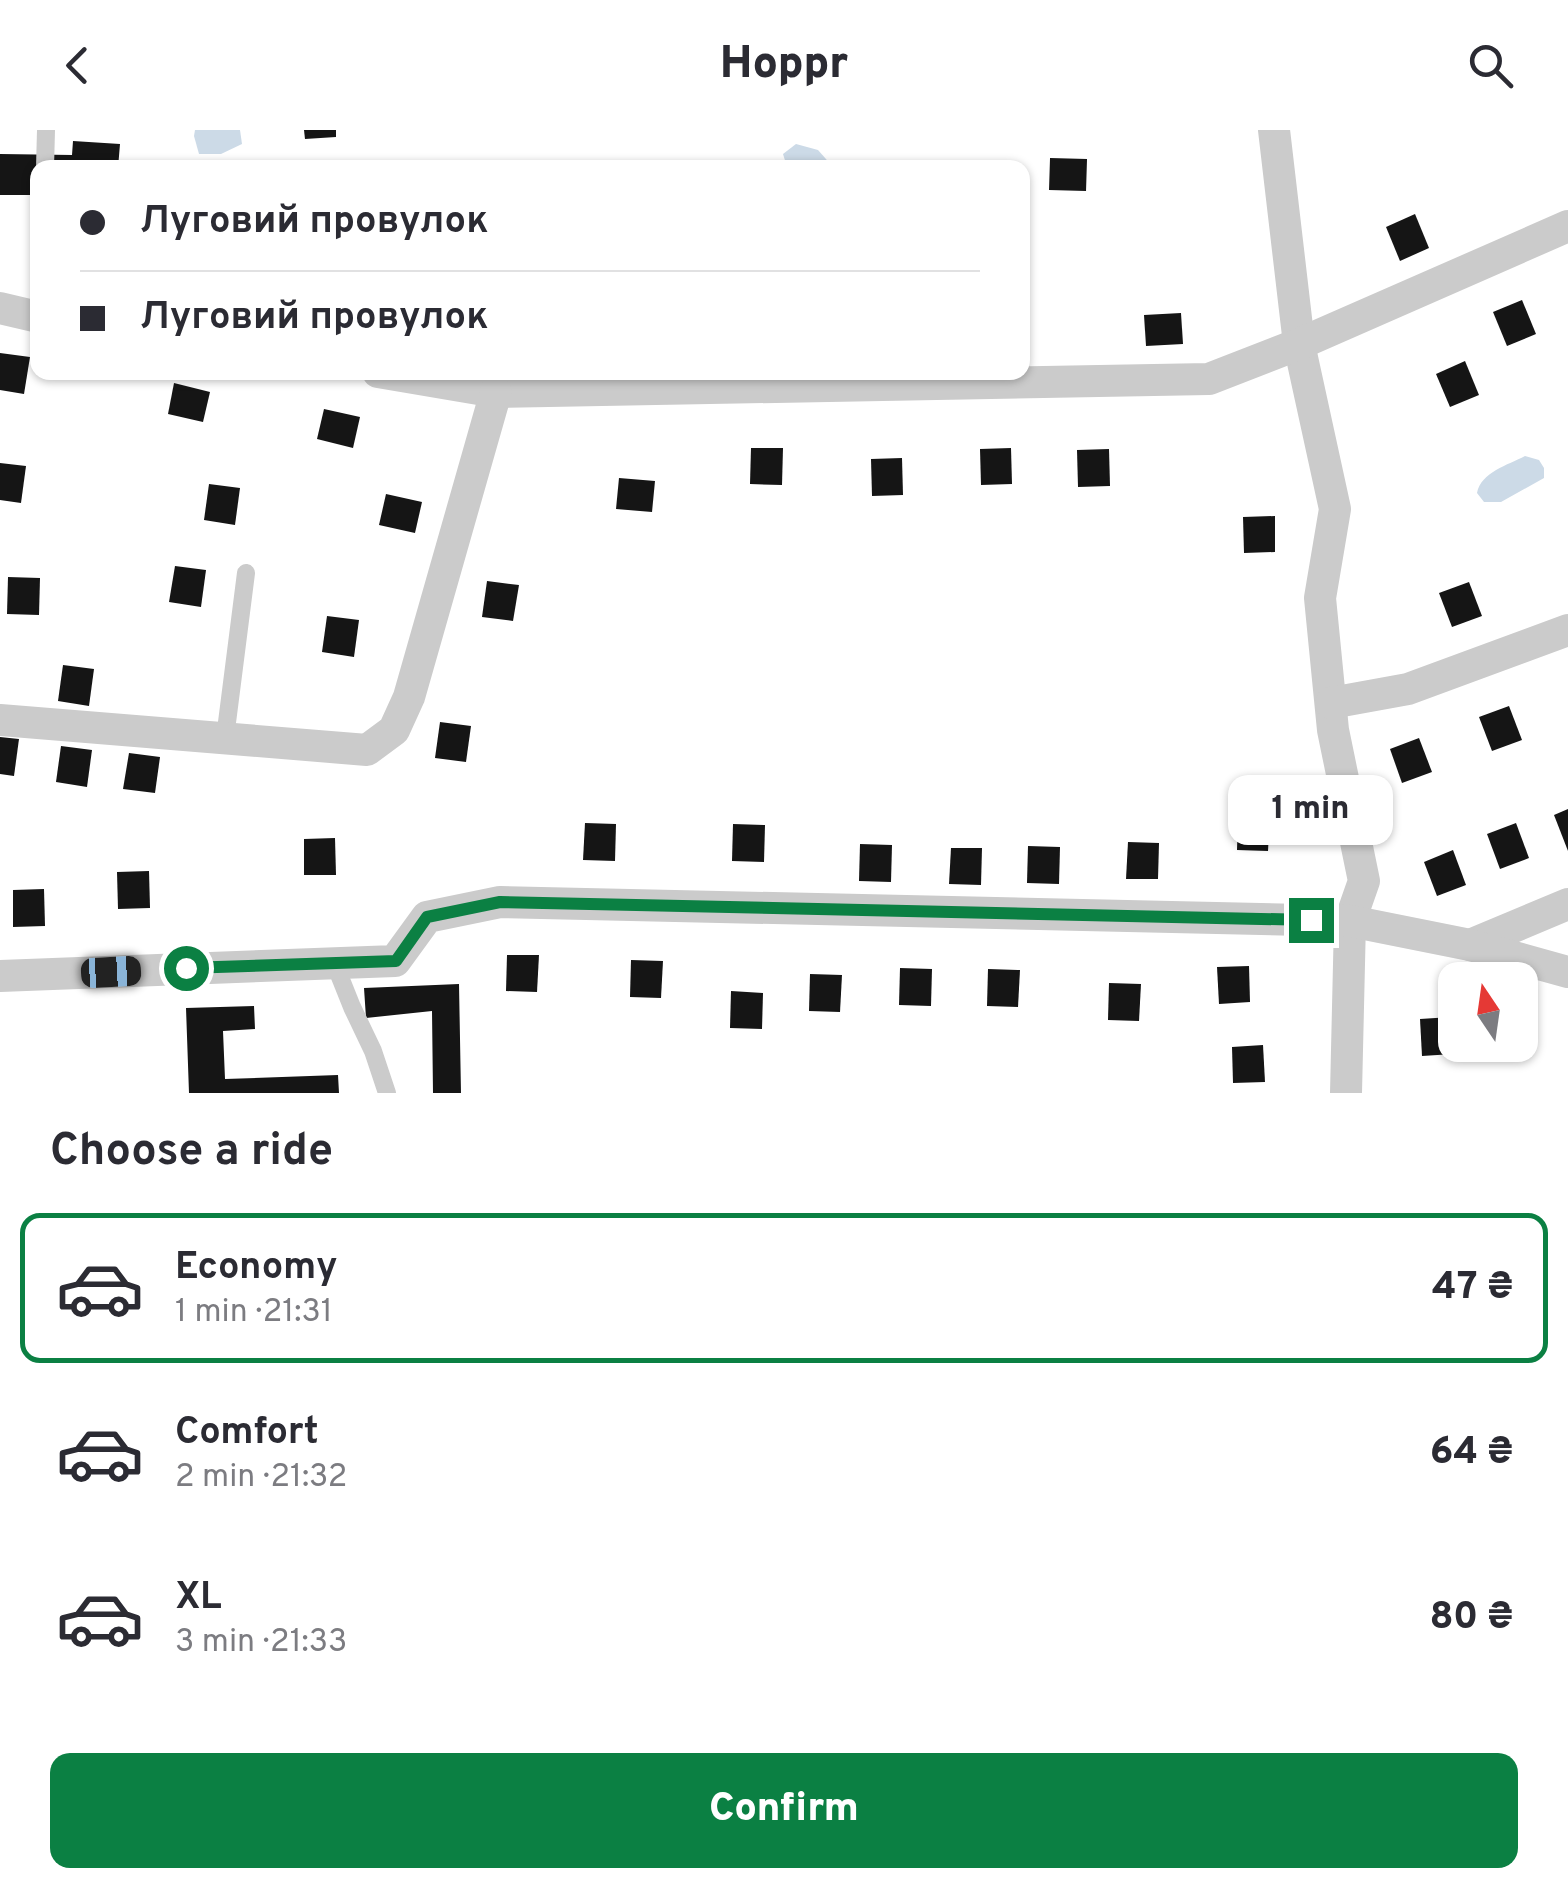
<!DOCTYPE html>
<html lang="en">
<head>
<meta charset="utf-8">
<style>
  body { margin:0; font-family:Overpass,sans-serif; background:#f7f7f7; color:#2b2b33; height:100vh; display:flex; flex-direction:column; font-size:38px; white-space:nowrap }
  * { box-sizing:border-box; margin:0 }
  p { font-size:32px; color:#7c7c81 }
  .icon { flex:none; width:55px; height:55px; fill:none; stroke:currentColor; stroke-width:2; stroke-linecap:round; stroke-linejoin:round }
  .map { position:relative; height:963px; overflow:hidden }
  .panel { display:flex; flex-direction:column; background:#fff; flex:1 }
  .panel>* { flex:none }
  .hud { position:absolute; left:30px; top:30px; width:1000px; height:220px; border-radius:20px; box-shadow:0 2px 8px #0004; display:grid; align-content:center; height:220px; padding:0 50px; background:#fff }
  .needle { width:65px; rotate:347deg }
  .buttons { position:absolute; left:1438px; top:832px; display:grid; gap:20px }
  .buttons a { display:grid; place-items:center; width:100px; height:100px; border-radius:20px; background:#fff; box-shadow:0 2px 8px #0004; font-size:50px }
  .end { position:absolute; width:45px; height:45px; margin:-22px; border:12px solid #0b8043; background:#fff; box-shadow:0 0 0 5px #fff }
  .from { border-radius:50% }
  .bubble { position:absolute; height:70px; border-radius:20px; background:#fff; box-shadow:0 2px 8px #0004; font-size:32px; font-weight:800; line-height:70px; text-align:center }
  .car { position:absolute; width:30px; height:60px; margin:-30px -15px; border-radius:12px; box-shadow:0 0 8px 2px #0007; background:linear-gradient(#222 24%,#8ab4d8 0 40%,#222 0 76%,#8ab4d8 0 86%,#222 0) }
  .hud b { display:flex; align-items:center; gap:35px; height:95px; font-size:38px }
  .hud b+b { border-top:2px solid #e1e1e2 }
  .hud i { width:25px; height:25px; background:#2b2b33 }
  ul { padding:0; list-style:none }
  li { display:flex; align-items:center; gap:30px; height:150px; margin:0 20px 15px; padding:0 30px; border:5px solid transparent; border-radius:20px }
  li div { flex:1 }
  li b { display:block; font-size:38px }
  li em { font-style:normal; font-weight:800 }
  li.active { border-color:#0b8043 }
  li>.icon { width:90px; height:90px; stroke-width:1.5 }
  h2 { padding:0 50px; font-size:45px; line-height:120px }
  .button { display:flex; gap:20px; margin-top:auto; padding:20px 50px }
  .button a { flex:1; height:115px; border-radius:20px; background:#0b8043; color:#fff; font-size:40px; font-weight:800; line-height:115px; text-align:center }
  header { display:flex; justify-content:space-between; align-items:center; height:130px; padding:0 50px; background:#fff; font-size:45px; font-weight:800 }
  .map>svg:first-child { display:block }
  .water { fill:#ccdae7 }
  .building { fill:#151515 }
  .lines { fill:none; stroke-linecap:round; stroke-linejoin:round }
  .service { stroke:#cbcbcb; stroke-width:18 }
  .minor { stroke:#cbcbcb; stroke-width:32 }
  .route { stroke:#0b8043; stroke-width:12 }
</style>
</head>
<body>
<header><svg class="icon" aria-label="back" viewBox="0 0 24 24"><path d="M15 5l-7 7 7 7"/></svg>Hoppr<svg class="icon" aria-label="search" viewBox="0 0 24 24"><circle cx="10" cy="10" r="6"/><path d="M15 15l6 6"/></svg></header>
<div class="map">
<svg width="1568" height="963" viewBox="0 0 1568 963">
  <rect width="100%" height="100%" fill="#fff"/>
  <g class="water">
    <polygon points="195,0 240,0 242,14 221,24 199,24 194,6"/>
    <polygon points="796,14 818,20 833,37 787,37 783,24"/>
    <path d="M 1525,326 L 1539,330 L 1544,338 L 1544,348 L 1501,372 L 1484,372 L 1477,363 C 1481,342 1508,335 1525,326 Z"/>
  </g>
  <g class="building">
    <polygon points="304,0 336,0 336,7 305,9"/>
    <polygon points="73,11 120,14 118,38 38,38 38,65 0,65 0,24 72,25"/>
    <polygon points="1050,28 1087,29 1086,61 1049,60"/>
    <polygon points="1415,84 1429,118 1400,131 1386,97"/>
    <polygon points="1522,170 1536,204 1507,216 1493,182"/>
    <polygon points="1181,183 1183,214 1146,216 1144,185"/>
    <polygon points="0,223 30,227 24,264 0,260"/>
    <polygon points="1465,231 1479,265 1450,277 1436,244"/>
    <polygon points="174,253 210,262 203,292 168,284"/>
    <polygon points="324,279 360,287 353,318 317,309"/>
    <polygon points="751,318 783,318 782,355 750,354"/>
    <polygon points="1011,318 1012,354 981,355 980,319"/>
    <polygon points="1109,319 1110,356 1078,357 1077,320"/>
    <polygon points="902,328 903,365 872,366 871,329"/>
    <polygon points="0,333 26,336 21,373 0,370"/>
    <polygon points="619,348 655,351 652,382 616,379"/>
    <polygon points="209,354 240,358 235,395 204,390"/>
    <polygon points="386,364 422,372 415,403 379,395"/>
    <polygon points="1275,386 1275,422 1244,423 1243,387"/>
    <polygon points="175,436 206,440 201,477 169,472"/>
    <polygon points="8,447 40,448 39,485 7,484"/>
    <polygon points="487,451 519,455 513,491 482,487"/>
    <polygon points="1469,452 1482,486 1452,497 1439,463"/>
    <polygon points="327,486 359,490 354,527 322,522"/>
    <polygon points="63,535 94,539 89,576 58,571"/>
    <polygon points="1509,576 1522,610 1492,621 1479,587"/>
    <polygon points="440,592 471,596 466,632 435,628"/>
    <polygon points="0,607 19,609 14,646 0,644"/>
    <polygon points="1419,608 1432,642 1402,653 1390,619"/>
    <polygon points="61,616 92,620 87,657 56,652"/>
    <polygon points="129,623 160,627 155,663 123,659"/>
    <polygon points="1568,679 1568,721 1554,685"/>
    <polygon points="1238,683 1270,684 1268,721 1237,720"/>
    <polygon points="585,693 616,694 615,731 583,730"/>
    <polygon points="1516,693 1529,728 1500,739 1487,704"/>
    <polygon points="733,694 765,695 764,732 732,731"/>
    <polygon points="335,708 336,745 304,745 304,709"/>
    <polygon points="1128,712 1159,713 1158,749 1126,749"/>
    <polygon points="860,714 892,715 891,752 859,751"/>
    <polygon points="1028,716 1060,717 1059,754 1027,753"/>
    <polygon points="951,718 982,718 981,755 949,754"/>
    <polygon points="1453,720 1466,755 1437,766 1424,732"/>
    <polygon points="149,741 150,778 118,779 117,742"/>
    <polygon points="44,759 45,796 13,797 13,760"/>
    <polygon points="507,825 539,825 537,862 506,861"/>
    <polygon points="631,830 663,831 661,868 630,867"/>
    <polygon points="1249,836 1250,872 1219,874 1217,837"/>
    <polygon points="900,838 932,839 931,876 899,875"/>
    <polygon points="988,839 1020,840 1018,877 987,876"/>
    <polygon points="810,844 842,845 840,882 809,881"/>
    <polygon points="1109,853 1141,854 1139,891 1108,890"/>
    <polygon points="459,854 461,963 433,963 432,881 366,888 364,858"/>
    <polygon points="731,861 763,863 762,899 730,898"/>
    <polygon points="254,876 255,899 223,901 225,949 338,945 339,963 189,963 186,878"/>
    <polygon points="1451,887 1453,924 1422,926 1420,889"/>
    <polygon points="1263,915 1265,952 1233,953 1232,917"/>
  </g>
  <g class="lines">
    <g class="service">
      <polyline points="45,38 46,0"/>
      <polyline points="225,608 246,443"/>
      <polyline points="334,832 352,877 373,921 387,963"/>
    </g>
    <g class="minor">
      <polyline points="1274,0 1299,214 1335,379 1320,468 1333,600 1364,751 1350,791 1346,963"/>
      <polyline points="0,178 38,187"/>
      <polyline points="378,242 496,262 1209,249 1299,214 1568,96"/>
      <polyline points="1331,573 1408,559 1568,500"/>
      <polyline points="0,590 367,620 394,600 409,567 496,262"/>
      <polyline points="1470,815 1568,774"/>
      <polyline points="0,846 395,831 427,787 500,772 1350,791 1470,815 1568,842"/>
    </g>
  </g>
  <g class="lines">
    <polyline class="route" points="186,838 396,831 427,787 500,772 1311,790"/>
  </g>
</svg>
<div class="buttons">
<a><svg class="needle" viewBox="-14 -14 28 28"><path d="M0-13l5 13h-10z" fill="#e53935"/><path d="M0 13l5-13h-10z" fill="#7c7c81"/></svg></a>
</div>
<i class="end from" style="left:186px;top:838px"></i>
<i class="end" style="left:1311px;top:790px"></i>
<div class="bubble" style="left:1228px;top:645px;width:165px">1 min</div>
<i class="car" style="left:111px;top:842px;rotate:87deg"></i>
<div class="hud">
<b><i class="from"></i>Луговий провулок</b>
<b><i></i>Луговий провулок</b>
</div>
</div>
<section class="panel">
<h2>Choose a ride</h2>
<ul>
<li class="active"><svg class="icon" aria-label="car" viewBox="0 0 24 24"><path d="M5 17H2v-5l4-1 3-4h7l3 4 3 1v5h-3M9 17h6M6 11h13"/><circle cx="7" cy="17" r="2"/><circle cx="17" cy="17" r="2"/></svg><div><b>Economy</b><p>1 min · 21:31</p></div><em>47 ₴</em></li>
<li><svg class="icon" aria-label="car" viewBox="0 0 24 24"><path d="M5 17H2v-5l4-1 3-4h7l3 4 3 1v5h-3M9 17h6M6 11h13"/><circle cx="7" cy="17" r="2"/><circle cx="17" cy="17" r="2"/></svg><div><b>Comfort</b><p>2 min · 21:32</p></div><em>64 ₴</em></li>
<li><svg class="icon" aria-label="car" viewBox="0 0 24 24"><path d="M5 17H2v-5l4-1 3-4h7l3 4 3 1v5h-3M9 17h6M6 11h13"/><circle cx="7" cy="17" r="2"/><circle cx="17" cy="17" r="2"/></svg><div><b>XL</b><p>3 min · 21:33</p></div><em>80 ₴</em></li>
</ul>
<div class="button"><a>Confirm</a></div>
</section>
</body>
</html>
